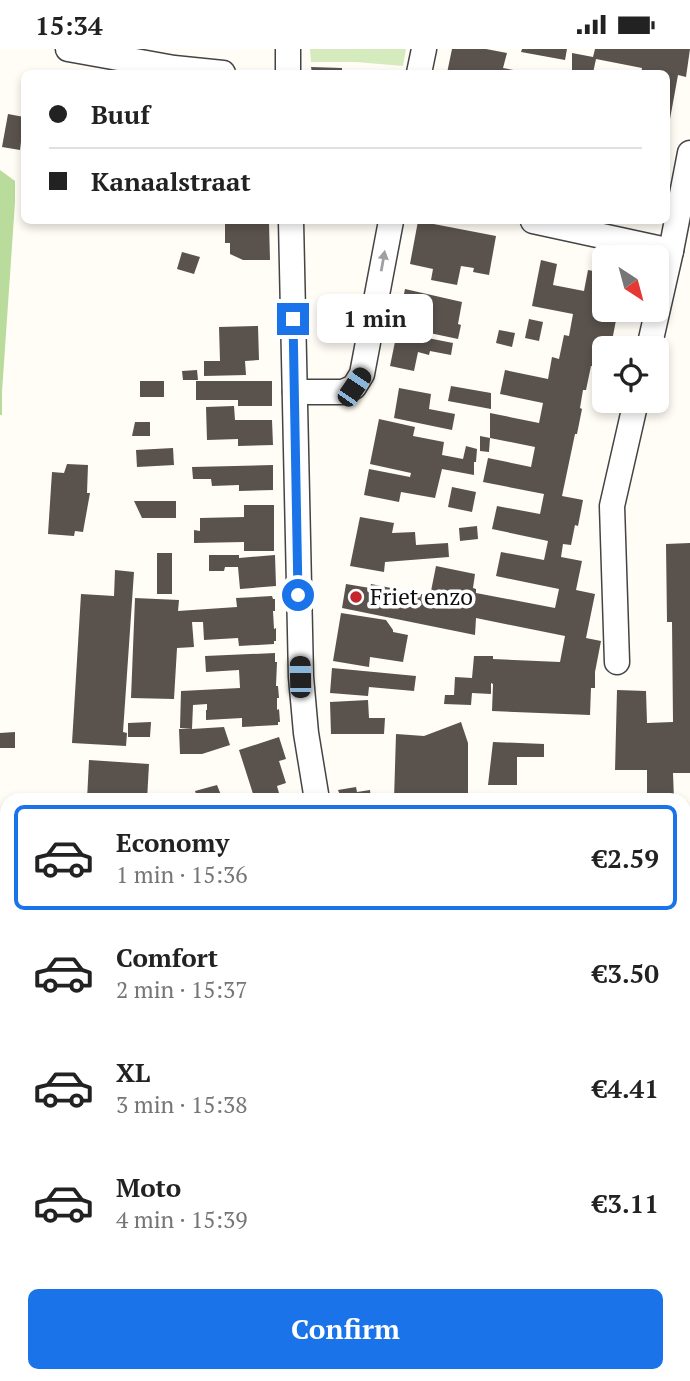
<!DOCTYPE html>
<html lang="en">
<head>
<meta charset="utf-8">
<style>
  body { margin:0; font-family:"PT Serif",serif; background:#f6f6f6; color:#222; height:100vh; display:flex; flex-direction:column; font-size:26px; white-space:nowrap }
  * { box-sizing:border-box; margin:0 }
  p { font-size:23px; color:#767676 }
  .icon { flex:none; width:38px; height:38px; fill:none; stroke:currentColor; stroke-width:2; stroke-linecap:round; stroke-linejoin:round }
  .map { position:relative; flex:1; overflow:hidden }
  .details { position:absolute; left:0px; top:744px; width:691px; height:590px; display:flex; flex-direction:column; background:#fff; border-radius:21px 21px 0 0; box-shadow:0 4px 10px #0003 }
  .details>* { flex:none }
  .banner { position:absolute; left:21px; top:21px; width:649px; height:154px; border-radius:10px; box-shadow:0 4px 10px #0003; display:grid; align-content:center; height:154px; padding:0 28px; background:#fff }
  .needle { width:46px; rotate:144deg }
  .buttons { position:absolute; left:592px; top:196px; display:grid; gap:14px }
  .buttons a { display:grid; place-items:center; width:77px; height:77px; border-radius:10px; background:#fff; box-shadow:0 4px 10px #0003; font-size:35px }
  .end { position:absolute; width:32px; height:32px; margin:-16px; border:9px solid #1a73e8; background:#fff; box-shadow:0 0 0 4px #fff }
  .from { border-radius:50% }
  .bubble { position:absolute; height:49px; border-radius:10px; background:#fff; box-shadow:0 4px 10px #0003; font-size:23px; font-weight:700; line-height:49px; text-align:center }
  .car { position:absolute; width:21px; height:42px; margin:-21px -10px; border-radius:9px; box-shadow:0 0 5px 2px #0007; background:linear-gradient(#222 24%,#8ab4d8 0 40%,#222 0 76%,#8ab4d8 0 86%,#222 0) }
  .banner b { display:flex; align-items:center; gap:24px; height:66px; font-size:26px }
  .banner b+b { border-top:2px solid #e0e0e0 }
  .banner i { width:18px; height:18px; background:#222 }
  ul { padding:12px 0 0; list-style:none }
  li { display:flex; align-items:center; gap:21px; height:105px; margin:0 14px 10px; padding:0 14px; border:4px solid transparent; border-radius:10px }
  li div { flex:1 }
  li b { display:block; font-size:26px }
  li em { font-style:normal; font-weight:700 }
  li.active { border-color:#1a73e8 }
  li>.icon { width:63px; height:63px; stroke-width:1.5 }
  .action { display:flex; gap:14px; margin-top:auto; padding:14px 28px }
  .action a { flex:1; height:80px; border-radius:10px; background:#1a73e8; color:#fff; font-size:28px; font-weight:700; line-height:80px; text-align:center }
  .status { display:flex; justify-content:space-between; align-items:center; height:49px; padding:0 35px; background:#fff; direction:ltr }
  .status svg { height:19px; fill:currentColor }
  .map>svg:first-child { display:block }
  .green { fill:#d5ebbd }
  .forest { fill:#b9dc9c }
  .building { fill:#5a524d }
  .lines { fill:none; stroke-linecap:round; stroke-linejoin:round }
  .minor-casing { stroke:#444; stroke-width:27 }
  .tertiary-casing { stroke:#444; stroke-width:34 }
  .minor { stroke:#fff; stroke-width:24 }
  .tertiary { stroke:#fff; stroke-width:32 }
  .oneway { fill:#a0a0a0 }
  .route { stroke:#1a73e8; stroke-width:9 }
  .poi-dot { fill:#c4262e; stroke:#fff; stroke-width:2.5 }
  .labels { text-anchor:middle; stroke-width:7; stroke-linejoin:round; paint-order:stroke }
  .poi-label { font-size:23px; fill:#111; stroke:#fff; text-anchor:start }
</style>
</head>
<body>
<div class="status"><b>15:34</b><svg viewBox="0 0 49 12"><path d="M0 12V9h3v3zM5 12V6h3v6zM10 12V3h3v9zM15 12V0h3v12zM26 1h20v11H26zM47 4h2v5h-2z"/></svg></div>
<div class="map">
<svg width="690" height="1332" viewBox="0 0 690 1332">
  <rect width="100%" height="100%" fill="#fffdf5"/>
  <polygon class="green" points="310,0 406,0 403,17 356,13 311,13"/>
  <polygon class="forest" points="0,121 15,132 15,153 2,343 2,366 0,366"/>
  <g class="building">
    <polygon points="452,0 486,0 507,4 503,19 524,23 524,24 447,24"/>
    <polygon points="522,0 567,0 565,11 521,3"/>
    <polygon points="595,0 690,0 686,28 678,26 670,70 667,69 667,24 641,24 642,19 596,10 593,24 572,24 572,4 593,8"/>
    <polygon points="311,18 342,19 342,24 312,24"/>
    <polygon points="8,65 24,68 20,101 2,98"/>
    <polygon points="225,172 241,172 242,174 269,174 270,211 243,211 230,205 230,194 225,194"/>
    <polygon points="418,172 496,187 489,226 473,223 474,219 461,217 457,236 431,231 433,220 410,215"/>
    <polygon points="182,203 200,208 194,225 177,220"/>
    <polygon points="541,211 557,215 553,236 584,242 588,221 604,224 604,261 618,261 611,297 605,296 604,299 601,319 591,317 586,341 583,341 580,359 582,360 577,385 575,385 562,447 583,451 578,477 575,476 571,496 563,495 561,508 582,512 576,541 595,545 586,589 601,592 595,623 595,639 591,639 590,666 492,662 493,635 491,634 491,645 472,644 471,656 444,655 445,646 454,646 455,628 472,629 474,607 493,607 493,610 560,613 565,587 476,569 475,586 342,559 346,535 370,539 371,535 391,539 390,544 410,548 411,543 430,547 436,517 475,525 473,539 476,540 476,544 555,559 559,540 496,527 501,503 544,511 548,492 492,480 497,457 540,465 544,445 483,433 488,409 531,418 535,398 490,389 490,364 539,374 543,354 500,345 505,321 548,330 552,308 559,310 564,286 569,287 573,265 532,257"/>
    <polygon points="405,240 462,253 458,275 461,276 458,290 425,283 427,270 400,265"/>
    <polygon points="529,270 543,273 539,292 525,289"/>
    <polygon points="258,277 259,311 245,312 246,326 204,327 204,312 220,312 219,278"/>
    <polygon points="499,281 515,284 512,298 496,294"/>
    <polygon points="397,283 453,294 451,306 430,302 429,306 418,303 414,322 390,317"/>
    <polygon points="197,321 198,331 183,331 182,322"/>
    <rect x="140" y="332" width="24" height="16"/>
    <polygon points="196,332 272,332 272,357 238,357 238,351 196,351"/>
    <polygon points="451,337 491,344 491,360 448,352"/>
    <polygon points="399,339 431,345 429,360 455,365 452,381 394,369"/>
    <polygon points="234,357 235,371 272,371 273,396 238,397 238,390 207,391 206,358"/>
    <polygon points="379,370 415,378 413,387 444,393 442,406 463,410 466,397 477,400 476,413 474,413 474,426 442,420 435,449 401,443 399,453 364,446 369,420 410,428 411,424 370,415"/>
    <polygon points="135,373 150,373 150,387 132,387"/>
    <polygon points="480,387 490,389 489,403 480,402"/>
    <polygon points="173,399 174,416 137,418 136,401"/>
    <polygon points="67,415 88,416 87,444 90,444 83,483 75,482 74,487 48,485 52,423 64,424"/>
    <polygon points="273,416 273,441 239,442 239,436 212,437 211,430 193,430 192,418"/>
    <polygon points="452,438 476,443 472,463 448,458"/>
    <polygon points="134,452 176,452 176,469 142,469"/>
    <polygon points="244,456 274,456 274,502 244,502 244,493 194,494 194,481 200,482 200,469 244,468"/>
    <polygon points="360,468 394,474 392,484 415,483 416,496 448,494 449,508 385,513 384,523 350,517"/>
    <polygon points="477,477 478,490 460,492 459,479"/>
    <polygon points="690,494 690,724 673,724 674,751 647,751 647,721 615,721 617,641 646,642 647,674 673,673 672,573 667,573 666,495"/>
    <rect x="157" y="504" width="15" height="41"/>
    <polygon points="209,506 239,506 239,509 275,506 276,537 240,540 238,518 225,518 224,522 209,522"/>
    <polygon points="115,521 134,523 123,683 127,684 126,697 72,694 81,545 114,547"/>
    <polygon points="272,547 273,550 275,550 275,562 273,562 274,580 276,579 276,592 274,592 274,595 239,597 238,589 204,591 203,573 192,573 194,598 177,599 174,650 131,649 135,549 179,551 178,562 237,558 236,549"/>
    <polygon points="341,564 386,571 393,581 393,583 408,586 403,613 370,608 369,618 333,612"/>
    <polygon points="275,604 275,613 277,613 276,637 278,637 279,649 277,649 277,661 279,660 280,673 278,673 278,676 242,678 242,669 206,671 206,661 207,661 207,655 193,656 192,680 224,678 230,696 202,705 180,705 179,680 192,680 180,679 181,642 240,639 239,621 206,623 205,607"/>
    <polygon points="332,619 416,627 414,642 369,638 368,647 330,644"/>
    <polygon points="368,651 369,669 385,669 384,685 331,685 330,653"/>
    <polygon points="151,673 150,688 128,688 128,674"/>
    <polygon points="461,673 468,694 468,751 394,751 396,685 424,687"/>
    <polygon points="15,683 15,699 0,699 0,684"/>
    <polygon points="279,688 286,710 279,712 286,734 277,737 281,751 255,751 239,701"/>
    <polygon points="493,693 544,695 544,708 517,708 517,736 488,736"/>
    <polygon points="89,711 149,715 147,751 87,751"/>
    <polygon points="217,736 223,751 198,751 195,742"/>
    <polygon points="356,738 357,743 370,741 371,751 342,751 338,741"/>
    <polygon points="684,778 690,778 690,827 684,830"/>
    <polygon points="0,797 7,798 7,840 0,840"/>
    <rect x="0" y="984" width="7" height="61"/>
    <rect x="684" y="1134" width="6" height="42"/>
    <rect x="684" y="1252" width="6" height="42"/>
    <rect x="35" y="1326" width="33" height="6"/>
    <rect x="151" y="1326" width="59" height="6"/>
    <rect x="239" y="1326" width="99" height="6"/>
  </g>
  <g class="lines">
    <defs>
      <g id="minor">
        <polyline points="68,0 174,19 223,24"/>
        <polyline points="288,24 288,0"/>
        <polyline points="419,24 424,0"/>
        <polyline points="291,172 301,628 306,684 317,751"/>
        <polyline points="533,172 671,202"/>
        <polyline points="649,299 671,202 690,104"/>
        <polyline points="295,343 343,343 354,338 362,325 391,172"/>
        <polyline points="617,613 612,457 636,352"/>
        <polyline points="0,927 7,926"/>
        <polyline points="106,1326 106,1332"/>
      </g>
      <g id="tertiary">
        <polyline points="684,881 690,874"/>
        <polyline points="684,916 690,908"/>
        <polyline points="593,1332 593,1326"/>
      </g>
    </defs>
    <use href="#minor" class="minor-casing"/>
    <use href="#tertiary" class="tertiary-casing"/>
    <use href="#minor" class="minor"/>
    <use href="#tertiary" class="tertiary"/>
  </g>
  <defs><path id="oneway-solid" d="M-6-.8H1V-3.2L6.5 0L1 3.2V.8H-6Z" transform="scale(1.75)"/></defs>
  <use class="oneway" href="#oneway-solid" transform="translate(383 212) rotate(-80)"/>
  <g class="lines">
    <polyline class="route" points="293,270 298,546"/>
  </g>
  <circle class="poi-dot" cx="356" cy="548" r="7"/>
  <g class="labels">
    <g class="poi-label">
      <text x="370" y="556">Friet enzo</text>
    </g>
  </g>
</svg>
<div class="buttons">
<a><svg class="needle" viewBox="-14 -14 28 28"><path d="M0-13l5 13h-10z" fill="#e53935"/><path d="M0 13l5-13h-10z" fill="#767676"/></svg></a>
<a><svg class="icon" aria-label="locate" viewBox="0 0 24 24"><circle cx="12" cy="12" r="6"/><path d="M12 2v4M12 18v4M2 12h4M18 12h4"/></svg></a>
</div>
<i class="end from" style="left:298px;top:546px"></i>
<i class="end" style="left:293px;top:270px"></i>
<div class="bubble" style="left:317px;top:245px;width:116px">1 min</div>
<i class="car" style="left:354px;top:338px;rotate:34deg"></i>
<i class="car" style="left:300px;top:628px;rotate:359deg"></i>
<div class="banner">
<b><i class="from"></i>Buuf</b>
<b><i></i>Kanaalstraat</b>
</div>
<section class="details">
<ul>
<li class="active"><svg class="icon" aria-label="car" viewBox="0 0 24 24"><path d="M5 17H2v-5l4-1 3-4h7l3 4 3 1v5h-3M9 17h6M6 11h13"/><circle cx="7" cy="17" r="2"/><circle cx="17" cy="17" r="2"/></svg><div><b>Economy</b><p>1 min · 15:36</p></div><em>€2.59</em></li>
<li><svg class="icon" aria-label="car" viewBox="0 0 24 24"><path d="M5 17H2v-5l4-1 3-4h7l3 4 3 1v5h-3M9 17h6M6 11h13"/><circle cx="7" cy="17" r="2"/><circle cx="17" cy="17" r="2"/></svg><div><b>Comfort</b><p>2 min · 15:37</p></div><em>€3.50</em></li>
<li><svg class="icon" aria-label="car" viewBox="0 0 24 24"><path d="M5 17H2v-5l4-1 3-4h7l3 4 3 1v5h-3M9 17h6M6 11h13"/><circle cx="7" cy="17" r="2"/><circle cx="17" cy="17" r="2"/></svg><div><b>XL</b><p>3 min · 15:38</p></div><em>€4.41</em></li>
<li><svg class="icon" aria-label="car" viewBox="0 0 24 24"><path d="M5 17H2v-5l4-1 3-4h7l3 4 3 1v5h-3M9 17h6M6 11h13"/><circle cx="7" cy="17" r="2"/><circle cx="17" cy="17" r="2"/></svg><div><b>Moto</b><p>4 min · 15:39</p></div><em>€3.11</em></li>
</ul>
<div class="action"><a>Confirm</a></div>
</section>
</div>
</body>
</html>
